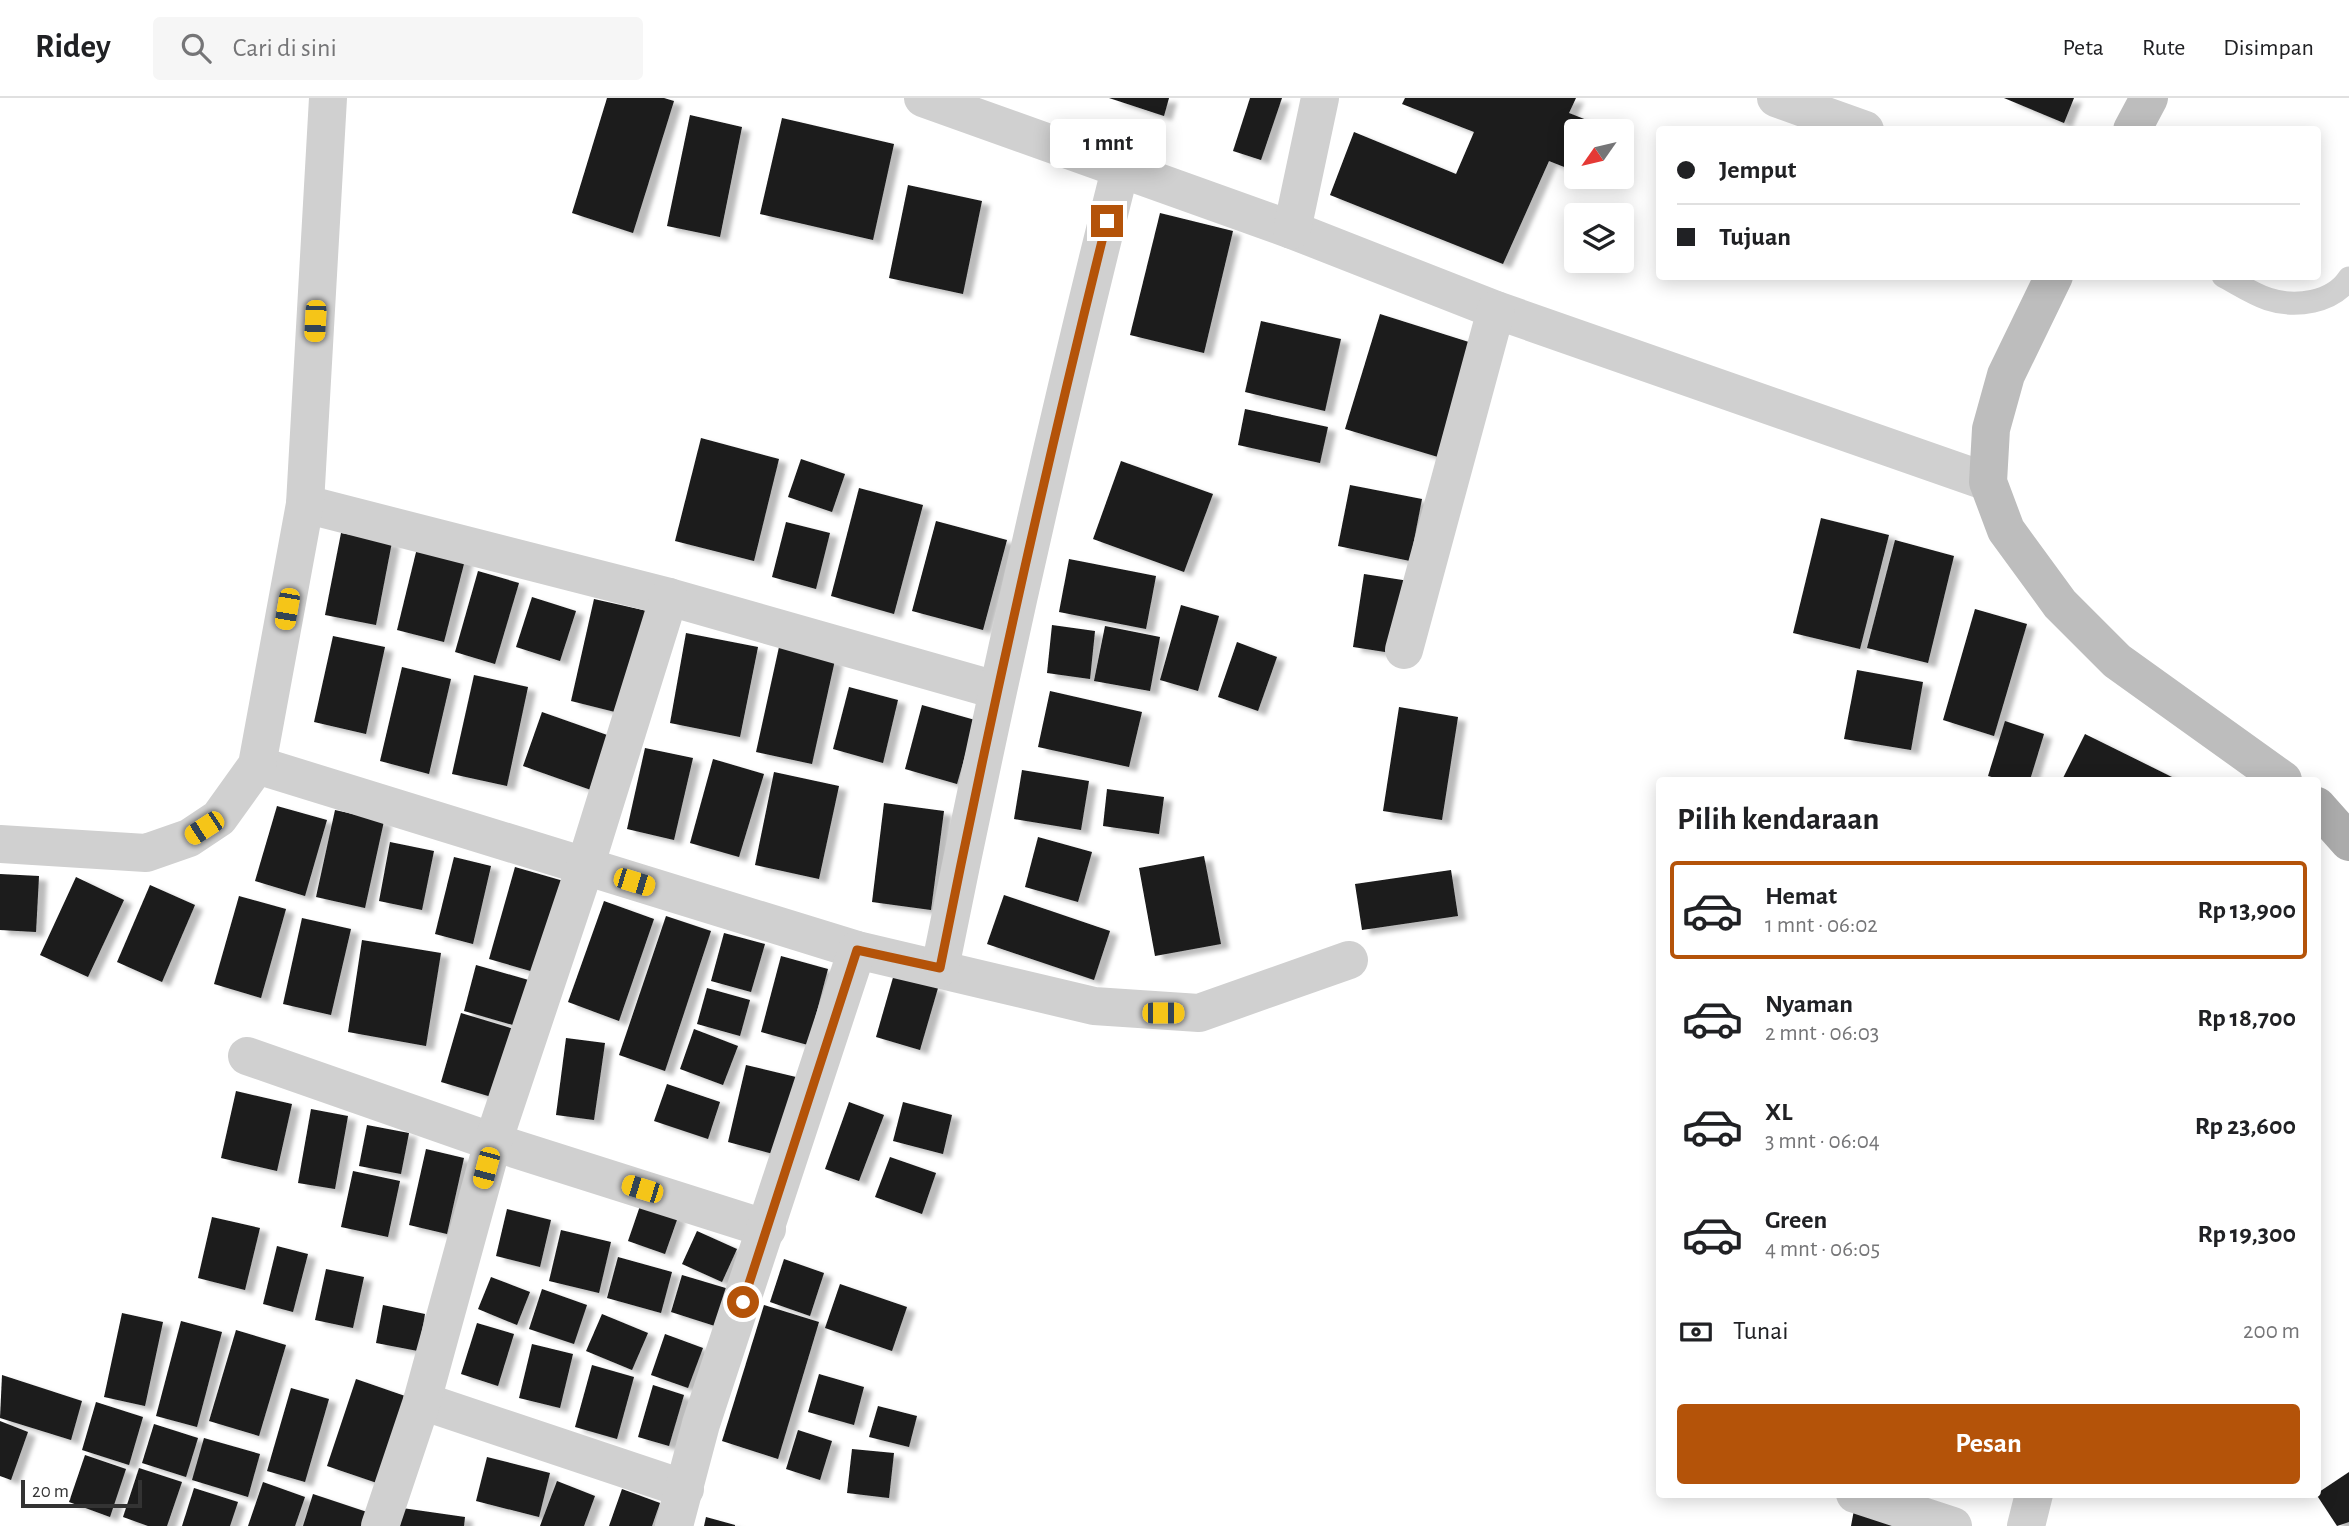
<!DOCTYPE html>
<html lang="id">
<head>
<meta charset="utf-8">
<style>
  body { margin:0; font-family:"Alegreya Sans",sans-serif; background:#f6f6f6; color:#202124; height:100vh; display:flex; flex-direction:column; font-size:26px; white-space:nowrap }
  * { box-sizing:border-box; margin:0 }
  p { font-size:23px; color:#757577 }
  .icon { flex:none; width:38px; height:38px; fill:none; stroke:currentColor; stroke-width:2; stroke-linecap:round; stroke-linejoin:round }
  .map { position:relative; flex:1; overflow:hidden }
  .details { position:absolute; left:1656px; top:679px; width:665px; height:721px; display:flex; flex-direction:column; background:#fff; border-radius:7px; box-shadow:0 4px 18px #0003 }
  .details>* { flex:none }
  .banner { position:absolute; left:1656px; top:28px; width:665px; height:154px; border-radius:7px; box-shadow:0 4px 18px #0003; display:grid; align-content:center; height:154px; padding:0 21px; background:#fff }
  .needle { width:46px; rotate:236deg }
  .controls { position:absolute; left:1564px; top:21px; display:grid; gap:14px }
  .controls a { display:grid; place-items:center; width:70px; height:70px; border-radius:7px; background:#fff; box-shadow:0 4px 18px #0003; font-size:35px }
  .scale { position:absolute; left:21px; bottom:18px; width:121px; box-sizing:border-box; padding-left:7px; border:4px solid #333; border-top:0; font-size:19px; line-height:24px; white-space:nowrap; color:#333; -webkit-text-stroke:5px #fff; paint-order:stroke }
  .end { position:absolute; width:32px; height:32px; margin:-16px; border:9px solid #b45309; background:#fff; box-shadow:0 0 0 4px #fff }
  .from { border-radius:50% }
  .bubble { position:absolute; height:49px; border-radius:7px; background:#fff; box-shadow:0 4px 18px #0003; font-size:23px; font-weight:700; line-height:49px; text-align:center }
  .car { position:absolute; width:21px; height:42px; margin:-21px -10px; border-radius:9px; box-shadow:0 0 5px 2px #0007; background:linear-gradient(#f5c518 24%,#345 0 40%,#f5c518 0 76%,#345 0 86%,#f5c518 0) }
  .banner b { display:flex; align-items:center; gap:24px; height:66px; font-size:26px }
  .banner b+b { border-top:2px solid #e0e0e0 }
  .banner i { width:18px; height:18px; background:#202124 }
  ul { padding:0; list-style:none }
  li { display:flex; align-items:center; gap:21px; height:98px; margin:0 14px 10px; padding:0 7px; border:4px solid transparent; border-radius:7px }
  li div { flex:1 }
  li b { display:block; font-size:26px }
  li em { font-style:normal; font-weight:700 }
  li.current { border-color:#b45309 }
  li>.icon { width:63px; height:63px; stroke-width:1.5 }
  h2 { padding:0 21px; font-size:32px; line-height:84px }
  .pay { display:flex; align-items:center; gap:18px; height:77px; padding:0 21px; font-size:26px }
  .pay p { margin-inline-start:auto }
  .primary-button { display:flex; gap:14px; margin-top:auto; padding:14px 21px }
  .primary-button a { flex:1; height:80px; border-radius:7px; background:#b45309; color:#fff; font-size:28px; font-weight:700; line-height:80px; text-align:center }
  header { display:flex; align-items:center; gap:42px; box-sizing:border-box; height:98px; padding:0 35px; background:#fff; border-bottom:2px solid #e0e0e0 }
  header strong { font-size:33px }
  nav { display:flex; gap:38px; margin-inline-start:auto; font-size:24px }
  .search { width:490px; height:63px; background:#f6f6f6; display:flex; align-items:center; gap:18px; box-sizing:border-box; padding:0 24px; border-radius:7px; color:#757577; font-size:26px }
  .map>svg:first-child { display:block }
  .building { fill:#1a1a1a; filter:url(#shadow) }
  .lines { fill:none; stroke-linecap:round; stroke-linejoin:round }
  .service { stroke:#d0d0d0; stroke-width:23 }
  .minor { stroke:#d0d0d0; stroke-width:38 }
  .secondary { stroke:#bdbdbd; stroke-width:38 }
  .primary { stroke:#ababab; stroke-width:38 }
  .route { stroke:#b45309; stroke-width:9 }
</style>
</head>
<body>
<header>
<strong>Ridey</strong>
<div class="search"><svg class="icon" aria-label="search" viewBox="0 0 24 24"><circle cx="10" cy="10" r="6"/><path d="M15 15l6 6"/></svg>Cari di sini</div>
<nav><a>Peta</a><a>Rute</a><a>Disimpan</a></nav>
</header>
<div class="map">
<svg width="2349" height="1428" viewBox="0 0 2349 1428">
  <defs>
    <filter id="shadow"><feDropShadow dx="8" dy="4.5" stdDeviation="2" flood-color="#0004"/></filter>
  </defs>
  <rect width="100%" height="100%" fill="#fff"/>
  <g class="building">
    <polygon points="607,0 664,0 674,3 633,135 572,115"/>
    <polygon points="1109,0 1169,0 1164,18"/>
    <polygon points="1250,0 1282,0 1261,62 1233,53"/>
    <polygon points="1405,0 1576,0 1569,15 1607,30 1605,33 1577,33 1577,74 1549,63 1503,166 1330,97 1354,34 1456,76 1474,34 1402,6"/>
    <polygon points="2004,0 2074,0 2064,25"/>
    <polygon points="690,17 742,29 720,139 667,128"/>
    <polygon points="782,20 894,46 873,142 760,116"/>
    <polygon points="908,87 982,103 963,196 889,180"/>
    <polygon points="1160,115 1233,133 1204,255 1130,237"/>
    <polygon points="1380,216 1472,245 1438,359 1345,331"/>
    <polygon points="1261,223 1341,241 1325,313 1245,294"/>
    <polygon points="1245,311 1328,329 1320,365 1238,347"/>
    <polygon points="701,340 779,361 754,463 675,443"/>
    <polygon points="801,361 845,376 832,414 788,399"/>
    <polygon points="1121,363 1213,396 1184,474 1093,441"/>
    <polygon points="1350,387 1422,401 1410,463 1338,448"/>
    <polygon points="859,390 923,407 894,516 831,498"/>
    <polygon points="1821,420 1889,437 1860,551 1793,535"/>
    <polygon points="936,423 1007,442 983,532 912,513"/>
    <polygon points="786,424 830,435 816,491 772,479"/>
    <polygon points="341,435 392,444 376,527 325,517"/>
    <polygon points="1895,442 1954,458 1928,565 1867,550"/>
    <polygon points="418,446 466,458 444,544 397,532"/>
    <polygon points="1069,461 1156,478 1146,531 1059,514"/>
    <polygon points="478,473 519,485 495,566 455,554"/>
    <polygon points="1364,476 1409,483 1398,556 1353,549"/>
    <polygon points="532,499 576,513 560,563 516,549"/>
    <polygon points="594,501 647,513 623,616 571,603"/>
    <polygon points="1181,507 1219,518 1198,593 1160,582"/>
    <polygon points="1975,511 2027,526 1994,638 1943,622"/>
    <polygon points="1052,527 1095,533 1090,581 1047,575"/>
    <polygon points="1105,528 1160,539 1150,593 1094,583"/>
    <polygon points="686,535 758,549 740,639 670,625"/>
    <polygon points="333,538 385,549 366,636 314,624"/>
    <polygon points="1237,544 1277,559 1258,613 1218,599"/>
    <polygon points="779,549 835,562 812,666 756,654"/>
    <polygon points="402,569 451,581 429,676 380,663"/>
    <polygon points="1857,572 1923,584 1911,652 1844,641"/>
    <polygon points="474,577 528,589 507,688 452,676"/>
    <polygon points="849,589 898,602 883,665 833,651"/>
    <polygon points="1050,593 1142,614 1129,669 1038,649"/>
    <polygon points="922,607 975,622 957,686 905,671"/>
    <polygon points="1399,609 1458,619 1442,722 1383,713"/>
    <polygon points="542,614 610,638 591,692 523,668"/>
    <polygon points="2005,623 2044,636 2030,682 2002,682 1988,678"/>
    <polygon points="2085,636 2178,682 2062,682"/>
    <polygon points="645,650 693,660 674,742 627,731"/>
    <polygon points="713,661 764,676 739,759 690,745"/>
    <polygon points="1022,672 1089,683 1081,732 1014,721"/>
    <polygon points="774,674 839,688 819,781 755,767"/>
    <polygon points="1107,691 1164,699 1159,736 1103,728"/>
    <polygon points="884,705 944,713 931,812 872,804"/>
    <polygon points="277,708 327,722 305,798 255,783"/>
    <polygon points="335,712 384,723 365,810 316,799"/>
    <polygon points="1038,739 1092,754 1078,804 1025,789"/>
    <polygon points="390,744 434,753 422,812 379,803"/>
    <polygon points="1204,758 1221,846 1155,858 1139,770"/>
    <polygon points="454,759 491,768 473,846 435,836"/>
    <polygon points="515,769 567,784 541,876 489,861"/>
    <polygon points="1451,772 1458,818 1362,832 1355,786"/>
    <polygon points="0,776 39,778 36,834 0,832"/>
    <polygon points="76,779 124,802 88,879 40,857"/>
    <polygon points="150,787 195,807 162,884 117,864"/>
    <polygon points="1004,797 1110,833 1094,882 987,846"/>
    <polygon points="239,798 286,811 261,900 214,886"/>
    <polygon points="604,803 654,821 619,923 568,904"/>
    <polygon points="666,818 711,833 665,973 619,957"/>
    <polygon points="302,820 351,831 331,917 283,906"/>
    <polygon points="724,835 765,846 751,894 711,883"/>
    <polygon points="362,842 441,855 426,948 348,934"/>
    <polygon points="781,858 828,871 808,947 761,934"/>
    <polygon points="476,867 532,883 520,929 464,913"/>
    <polygon points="894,876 938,890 920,952 876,939"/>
    <polygon points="707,890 750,902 740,938 697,926"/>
    <polygon points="461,915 514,931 495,1000 441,984"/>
    <polygon points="694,931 738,948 723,987 680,971"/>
    <polygon points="566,940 605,945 594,1022 556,1017"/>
    <polygon points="746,967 796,979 777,1057 728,1044"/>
    <polygon points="667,986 720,1004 708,1041 654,1023"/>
    <polygon points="236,993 292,1006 277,1073 221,1060"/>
    <polygon points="849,1004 884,1017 859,1083 825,1071"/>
    <polygon points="903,1004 952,1017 943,1056 893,1043"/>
    <polygon points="311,1011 348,1018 335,1091 298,1085"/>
    <polygon points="367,1027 409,1035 401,1076 359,1068"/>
    <polygon points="426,1051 464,1060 447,1136 409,1127"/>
    <polygon points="890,1059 936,1075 922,1116 875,1099"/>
    <polygon points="353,1073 400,1083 388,1139 341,1129"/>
    <polygon points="641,1105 678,1119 665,1156 628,1143"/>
    <polygon points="507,1111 551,1122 540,1169 496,1158"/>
    <polygon points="212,1119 260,1130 245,1192 198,1180"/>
    <polygon points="561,1132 611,1144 599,1195 549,1183"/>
    <polygon points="697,1133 737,1151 722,1184 682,1166"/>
    <polygon points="277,1148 308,1156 293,1214 263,1206"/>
    <polygon points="618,1159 672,1174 661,1215 607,1200"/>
    <polygon points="784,1161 824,1175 810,1218 770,1204"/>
    <polygon points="326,1171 364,1179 353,1230 315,1222"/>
    <polygon points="682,1177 729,1191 718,1229 671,1214"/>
    <polygon points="491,1179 530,1194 517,1227 478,1211"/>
    <polygon points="840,1186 907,1209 892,1253 825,1230"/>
    <polygon points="542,1191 587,1207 574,1246 529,1231"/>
    <polygon points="383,1207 425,1216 418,1253 376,1245"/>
    <polygon points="764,1207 819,1224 778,1361 722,1343"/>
    <polygon points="122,1215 163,1224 145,1308 104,1299"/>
    <polygon points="602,1216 648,1235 632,1272 586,1253"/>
    <polygon points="181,1223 222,1234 197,1329 156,1318"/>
    <polygon points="477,1225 514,1236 498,1288 461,1276"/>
    <polygon points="236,1232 286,1247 259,1338 209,1323"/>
    <polygon points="665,1236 703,1250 688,1290 651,1277"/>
    <polygon points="532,1246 573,1256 560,1310 519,1300"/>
    <polygon points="592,1267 634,1279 617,1341 575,1329"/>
    <polygon points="819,1276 864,1289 854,1327 808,1314"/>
    <polygon points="2,1277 82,1303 71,1342 0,1320"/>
    <polygon points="356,1281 405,1298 377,1385 327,1368"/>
    <polygon points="653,1287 684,1297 669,1348 638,1339"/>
    <polygon points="291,1290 329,1301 305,1384 267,1373"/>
    <polygon points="96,1304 143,1319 129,1367 82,1352"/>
    <polygon points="878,1308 917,1318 909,1349 869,1339"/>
    <polygon points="0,1323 28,1334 11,1382 0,1378"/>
    <polygon points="154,1326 198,1340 186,1379 142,1365"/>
    <polygon points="798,1332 832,1343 820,1382 786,1371"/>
    <polygon points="204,1340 260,1356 248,1399 192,1382"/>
    <polygon points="852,1351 894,1355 889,1400 847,1395"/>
    <polygon points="85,1357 126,1371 110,1419 69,1404"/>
    <polygon points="487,1359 550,1375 539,1419 476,1403"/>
    <polygon points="139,1370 182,1384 167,1428 148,1428 123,1419"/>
    <polygon points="2349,1374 2349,1424 2337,1428 2316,1396"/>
    <polygon points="557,1383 595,1398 584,1428 540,1428"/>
    <polygon points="263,1384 305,1399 295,1428 248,1428"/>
    <polygon points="194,1390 238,1404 230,1428 182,1428"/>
    <polygon points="622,1391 660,1405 652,1428 609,1428"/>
    <polygon points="313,1396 376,1417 373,1428 303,1428"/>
    <polygon points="402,1410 465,1419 464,1428 400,1428"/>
    <polygon points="1854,1412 1923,1428 1851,1428"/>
    <polygon points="706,1419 735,1427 735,1428 704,1428"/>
  </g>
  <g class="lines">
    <path class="service" d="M 2223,178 C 2238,186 2253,196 2268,201 C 2295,210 2333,205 2349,180"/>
    <g class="minor">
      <polyline points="923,0 1292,132 1496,212 1988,384"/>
      <polyline points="1776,0 1865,32"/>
      <polyline points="1292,132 1320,0"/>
      <polyline points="305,406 669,499 996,592"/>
      <polyline points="1404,552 1496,212"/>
      <polyline points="257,667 857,852 1094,908 1199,915 1349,862"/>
      <polyline points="0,746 146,755 189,740 219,720 257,667 305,406 328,0"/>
      <path d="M 940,870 C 994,602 1053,337 1120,72"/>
      <polyline points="247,958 493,1044 767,1131"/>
      <polyline points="422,1303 685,1391"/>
      <polyline points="1855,1396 1953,1428"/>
      <polyline points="380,1428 422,1303 493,1044 585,769 669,499"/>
      <polyline points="674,1428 701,1326 857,852"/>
      <polyline points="2026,1428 2034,1396"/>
    </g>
    <g class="secondary">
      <polyline points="2132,32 2149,0"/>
      <polyline points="2054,178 2006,277 1991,331 1988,384 2006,432 2060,506 2117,563 2283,682"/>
    </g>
    <polyline class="primary" points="2317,708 2349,744"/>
  </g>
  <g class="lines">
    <path class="route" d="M 743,1204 L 857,852 L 940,870 C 990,619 1045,371 1107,123"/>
  </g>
</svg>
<div class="controls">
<a><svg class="needle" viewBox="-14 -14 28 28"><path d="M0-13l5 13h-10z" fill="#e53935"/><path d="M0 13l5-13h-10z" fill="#757577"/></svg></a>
<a><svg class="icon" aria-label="layers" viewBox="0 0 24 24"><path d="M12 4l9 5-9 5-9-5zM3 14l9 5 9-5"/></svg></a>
</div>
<div class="scale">20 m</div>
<i class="end from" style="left:743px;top:1204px"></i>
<i class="end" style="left:1107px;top:123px"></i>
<div class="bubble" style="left:1050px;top:21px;width:116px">1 mnt</div>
<i class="car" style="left:315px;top:223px;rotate:183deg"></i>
<i class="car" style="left:287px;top:511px;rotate:190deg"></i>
<i class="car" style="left:204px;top:730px;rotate:237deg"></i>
<i class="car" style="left:634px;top:784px;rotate:107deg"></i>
<i class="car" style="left:1163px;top:915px;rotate:90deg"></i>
<i class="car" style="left:486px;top:1070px;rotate:195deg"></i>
<i class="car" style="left:642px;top:1091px;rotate:287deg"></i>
<div class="banner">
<b><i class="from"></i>Jemput</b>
<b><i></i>Tujuan</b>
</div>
<section class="details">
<h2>Pilih kendaraan</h2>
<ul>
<li class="current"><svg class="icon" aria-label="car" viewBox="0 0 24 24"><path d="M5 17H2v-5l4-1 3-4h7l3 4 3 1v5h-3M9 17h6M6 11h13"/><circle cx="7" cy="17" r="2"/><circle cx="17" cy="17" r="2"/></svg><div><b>Hemat</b><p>1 mnt · 06:02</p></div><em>Rp 13,900</em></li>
<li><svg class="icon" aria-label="car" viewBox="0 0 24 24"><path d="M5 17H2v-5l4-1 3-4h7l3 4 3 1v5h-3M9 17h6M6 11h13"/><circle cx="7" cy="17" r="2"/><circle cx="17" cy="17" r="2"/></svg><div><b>Nyaman</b><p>2 mnt · 06:03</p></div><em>Rp 18,700</em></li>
<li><svg class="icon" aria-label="car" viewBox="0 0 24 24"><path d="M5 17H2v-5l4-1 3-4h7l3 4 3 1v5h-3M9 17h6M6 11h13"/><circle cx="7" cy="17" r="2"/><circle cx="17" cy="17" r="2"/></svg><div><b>XL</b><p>3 mnt · 06:04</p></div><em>Rp 23,600</em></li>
<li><svg class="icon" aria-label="car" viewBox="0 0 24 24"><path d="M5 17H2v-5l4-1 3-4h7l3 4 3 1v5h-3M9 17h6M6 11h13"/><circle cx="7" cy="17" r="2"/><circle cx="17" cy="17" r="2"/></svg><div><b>Green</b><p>4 mnt · 06:05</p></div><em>Rp 19,300</em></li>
</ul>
<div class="pay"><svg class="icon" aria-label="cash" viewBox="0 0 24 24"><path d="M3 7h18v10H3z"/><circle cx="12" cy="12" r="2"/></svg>Tunai<p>200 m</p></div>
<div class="primary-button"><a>Pesan</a></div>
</section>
</div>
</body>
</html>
